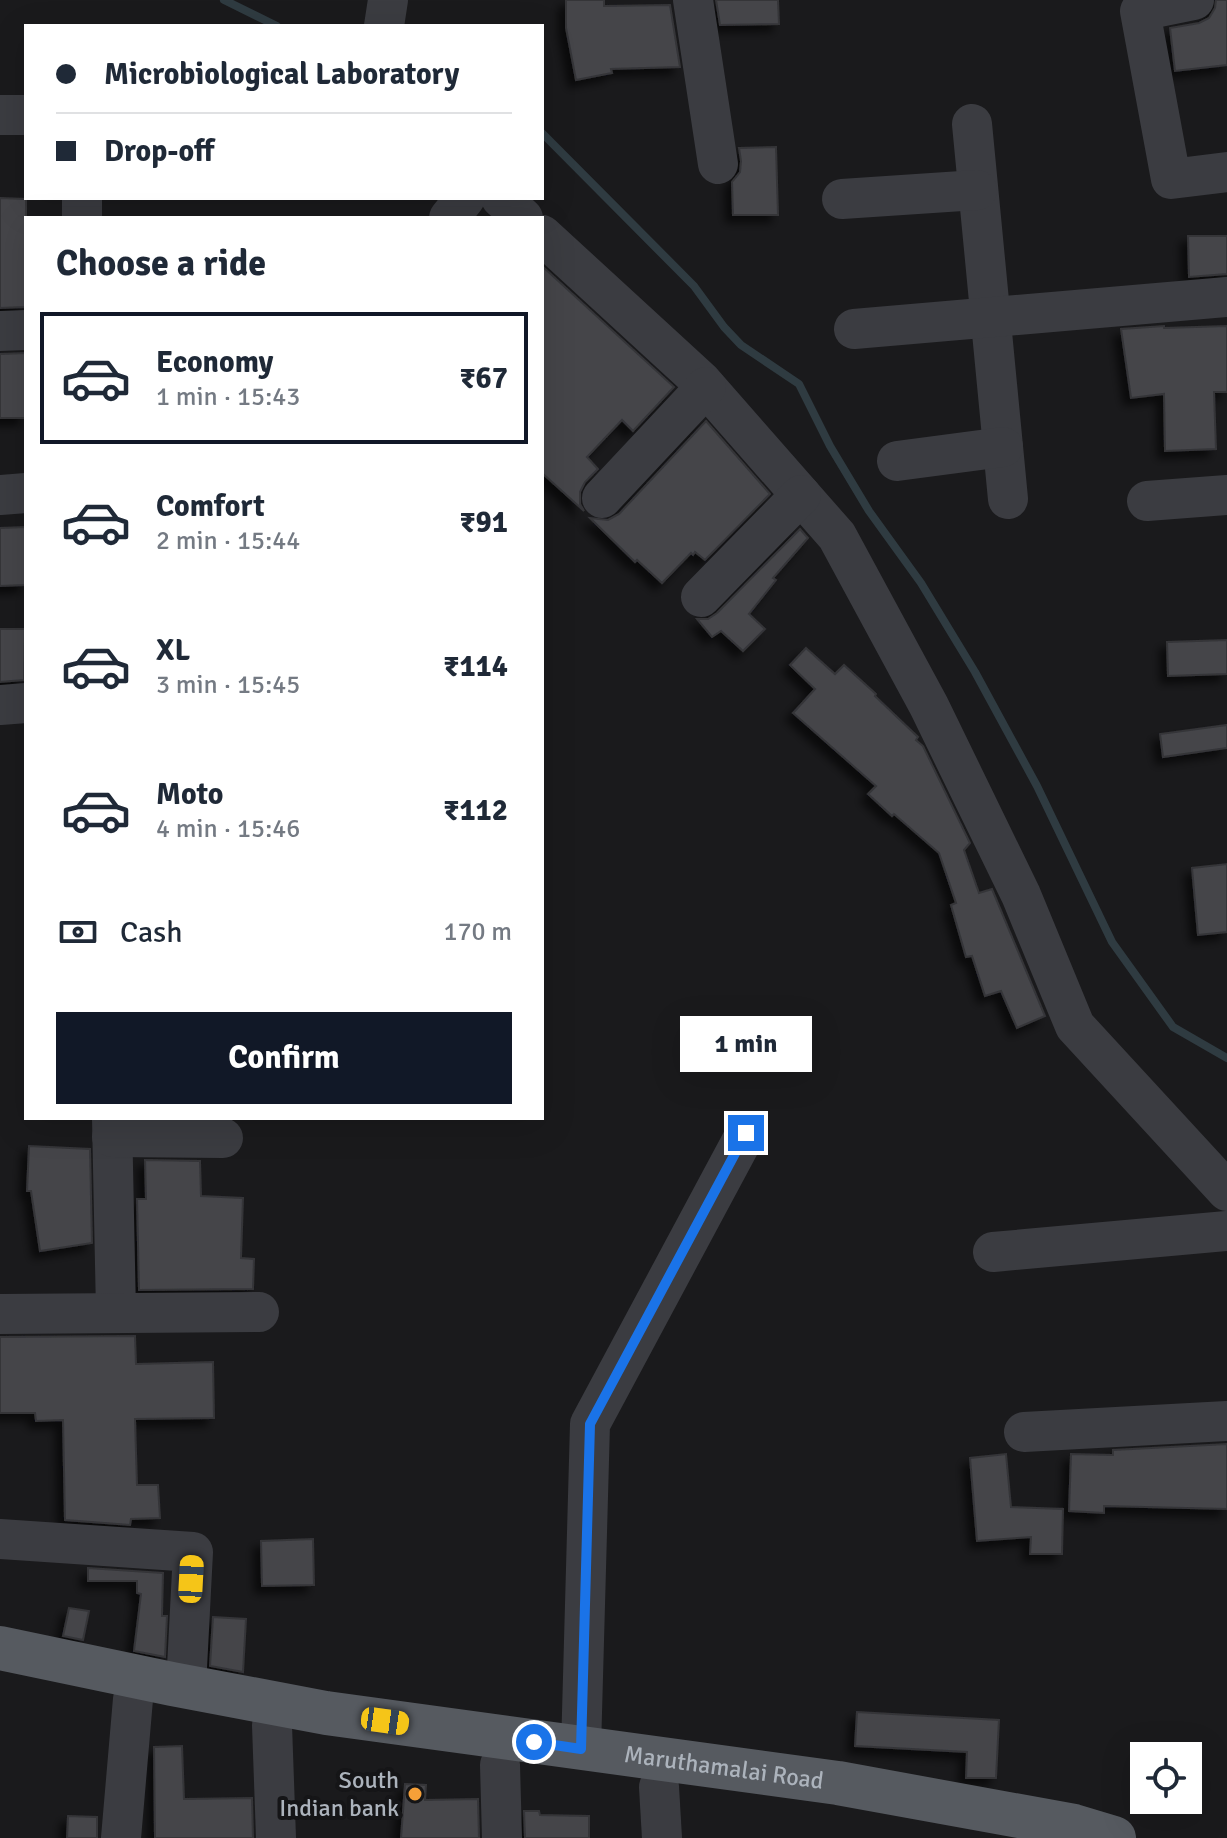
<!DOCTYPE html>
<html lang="en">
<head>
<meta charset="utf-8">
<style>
  body { margin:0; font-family:Signika,sans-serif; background:#f6f6f7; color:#1f2937; height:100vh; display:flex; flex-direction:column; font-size:30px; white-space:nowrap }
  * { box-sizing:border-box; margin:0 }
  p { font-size:26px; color:#747a83 }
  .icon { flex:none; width:44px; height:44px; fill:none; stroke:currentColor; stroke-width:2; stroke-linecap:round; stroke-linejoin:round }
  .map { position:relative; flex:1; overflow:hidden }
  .details { position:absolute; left:24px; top:216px; width:520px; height:904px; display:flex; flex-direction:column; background:#fff; border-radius:0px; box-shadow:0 8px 32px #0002 }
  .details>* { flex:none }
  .guide { position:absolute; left:24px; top:24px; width:520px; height:176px; border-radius:0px; box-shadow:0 8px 32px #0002; display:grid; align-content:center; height:176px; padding:0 32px; background:#fff }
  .buttons { position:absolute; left:1130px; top:1742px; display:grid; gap:16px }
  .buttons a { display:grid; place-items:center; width:72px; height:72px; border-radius:0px; background:#fff; box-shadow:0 8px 32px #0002; font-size:40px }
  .end { position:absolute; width:36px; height:36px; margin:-18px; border:10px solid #1a73e8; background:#fff; box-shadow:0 0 0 4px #fff }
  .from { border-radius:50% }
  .bubble { position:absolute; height:56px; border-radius:0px; background:#fff; box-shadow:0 8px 32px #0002; font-size:26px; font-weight:700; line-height:56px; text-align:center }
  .car { position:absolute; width:24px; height:48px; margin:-24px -12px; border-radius:10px; box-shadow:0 0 6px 2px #0007; background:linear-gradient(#f5c518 24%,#345 0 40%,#f5c518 0 76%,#345 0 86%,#f5c518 0) }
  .guide b { display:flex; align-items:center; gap:28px; height:76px; font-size:30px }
  .guide b+b { border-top:2px solid #e0e1e3 }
  .guide i { width:20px; height:20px; background:#1f2937 }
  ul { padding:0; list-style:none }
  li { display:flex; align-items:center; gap:24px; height:132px; margin:0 16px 12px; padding:0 16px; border:4px solid transparent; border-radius:0px }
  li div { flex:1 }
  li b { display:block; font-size:30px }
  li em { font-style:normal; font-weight:700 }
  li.on { border-color:#111827 }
  li>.icon { width:72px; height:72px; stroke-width:1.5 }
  h2 { padding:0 32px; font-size:36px; line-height:96px }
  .pay { display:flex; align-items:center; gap:20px; height:88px; padding:0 32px; font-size:30px }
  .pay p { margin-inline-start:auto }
  .primary-button { display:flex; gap:16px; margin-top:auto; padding:16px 32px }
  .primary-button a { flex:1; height:92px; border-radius:0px; background:#111827; color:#fff; font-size:32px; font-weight:700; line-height:92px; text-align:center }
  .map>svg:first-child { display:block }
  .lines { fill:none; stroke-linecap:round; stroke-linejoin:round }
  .stream { stroke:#2f3b41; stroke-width:8 }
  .building { fill:#444549; stroke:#343438; stroke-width:2; filter:url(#shadow) }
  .minor { stroke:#3b3c41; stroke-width:40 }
  .major { stroke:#565a60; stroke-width:44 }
  .route { stroke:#1a73e8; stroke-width:10 }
  .poi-dot { fill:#f6a038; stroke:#151517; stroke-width:3 }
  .labels { text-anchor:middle; stroke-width:8; stroke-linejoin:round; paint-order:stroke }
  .street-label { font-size:24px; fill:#acb3bc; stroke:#151517 }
  .poi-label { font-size:24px; fill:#acb3bc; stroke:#151517; text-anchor:end }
</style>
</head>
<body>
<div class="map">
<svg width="1227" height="1838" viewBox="0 0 1227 1838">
  <defs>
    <filter id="shadow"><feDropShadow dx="-7" dy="7" stdDeviation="4" flood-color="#0009"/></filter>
  </defs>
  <rect width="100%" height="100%" fill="#1a1a1c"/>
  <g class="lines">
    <g class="stream">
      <polyline points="224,0 277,26"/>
      <polyline points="542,133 694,286 724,327 741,345 799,384 830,446 869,511 921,583 975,672 1037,786 1112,942 1173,1027 1227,1058"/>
    </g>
  </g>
  <g class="building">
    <polygon points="566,0 604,0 604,6 670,5 680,67 611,69 612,73 576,80 566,28"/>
    <polygon points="716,0 778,0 779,24 720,25"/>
    <polygon points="1216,0 1227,0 1227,65 1175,71 1170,28 1199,23 1209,18 1215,8"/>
    <polygon points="776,147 778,215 733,215 732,182 740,172 741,161 739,148"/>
    <polygon points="0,198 26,199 26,307 0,308"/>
    <polygon points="1188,236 1227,236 1227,274 1189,277"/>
    <polygon points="542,266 674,387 633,431 622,420 587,457 598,469 585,482 580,492 580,504 584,511 542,473"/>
    <polygon points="1164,326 1164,328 1227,326 1227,392 1214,392 1216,449 1165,451 1164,394 1131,398 1121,329"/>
    <polygon points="26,353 26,418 0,418 0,354"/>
    <polygon points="706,421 770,494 705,560 695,552 693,555 691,553 662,583 637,560 635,562 590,518 608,520 619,514"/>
    <polygon points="26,527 26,585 0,586 0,528"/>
    <polygon points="800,529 808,538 773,578 776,580 749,614 765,629 743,651 721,631 712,637 697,619 708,619 717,613"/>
    <polygon points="0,629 25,629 24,680 0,682"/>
    <polygon points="1227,640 1227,674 1168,676 1167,642"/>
    <polygon points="806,648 835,674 844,665 876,694 875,696 918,737 916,740 923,746 970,843 964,850 979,893 992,889 1045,1016 1017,1028 1001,991 985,996 972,956 966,957 951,905 956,903 939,853 894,814 892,816 868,794 876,786 793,713 815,689 790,665"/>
    <polygon points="1227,725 1227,748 1163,757 1160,734"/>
    <polygon points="1227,864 1227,932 1198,935 1192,868"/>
    <polygon points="29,1146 90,1149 92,1243 40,1251 31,1191 27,1191"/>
    <polygon points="145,1160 200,1161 201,1196 243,1198 241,1258 254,1259 253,1289 139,1290 137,1199 146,1199"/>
    <polygon points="135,1336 136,1364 213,1362 214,1418 135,1419 137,1485 158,1485 160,1518 131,1519 130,1525 65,1520 63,1420 36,1421 35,1413 0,1413 0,1337"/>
    <polygon points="1227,1444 1227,1509 1104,1506 1104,1513 1069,1511 1071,1454 1113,1455 1113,1450"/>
    <polygon points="1006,1454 1011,1507 1063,1509 1062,1554 1030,1554 1031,1537 977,1541 970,1458"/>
    <polygon points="313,1539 314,1585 262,1586 261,1541"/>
    <polygon points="88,1568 163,1573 162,1616 167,1616 165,1657 134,1651 141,1594 137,1593 137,1581 88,1581"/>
    <polygon points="69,1608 89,1611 83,1640 63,1636"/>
    <polygon points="213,1617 246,1619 243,1672 210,1666"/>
    <polygon points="857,1712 999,1720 996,1778 966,1778 967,1752 855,1746"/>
    <polygon points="182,1746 184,1799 252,1798 253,1838 155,1838 154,1747"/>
    <polygon points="405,1784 426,1785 425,1800 478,1799 479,1838 401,1838"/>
    <polygon points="524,1811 539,1811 540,1815 589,1816 589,1838 525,1838"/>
    <polygon points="68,1816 97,1817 97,1838 67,1838"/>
  </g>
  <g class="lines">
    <g class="minor">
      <polyline points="693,0 718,164"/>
      <polyline points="1194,0 1140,11 1171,179 1227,172"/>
      <polyline points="384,26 388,0"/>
      <polyline points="0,115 26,115"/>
      <polyline points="972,124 1008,499"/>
      <polyline points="82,198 82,218"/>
      <polyline points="501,198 523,218"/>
      <polyline points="842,199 977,190"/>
      <polyline points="449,218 465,198"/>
      <polyline points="542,235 701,381 837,536 929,706 1021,895 1075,1026 1227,1191"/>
      <polyline points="854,329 1227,297"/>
      <polyline points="0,331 26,330"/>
      <polyline points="897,461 1003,447"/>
      <polyline points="0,495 26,493"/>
      <polyline points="602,498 706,387"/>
      <polyline points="1147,501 1227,495"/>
      <polyline points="701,597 801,495"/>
      <polyline points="0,705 26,703"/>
      <polyline points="112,1118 116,1312"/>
      <polyline points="112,1137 223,1138"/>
      <polyline points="993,1252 1227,1231"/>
      <polyline points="0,1314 259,1312"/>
      <polyline points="1024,1432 1227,1421"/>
      <polyline points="0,1539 193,1552 186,1687"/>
      <polyline points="272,1725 276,1838"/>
      <polyline points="581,1749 590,1424 746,1133"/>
      <polyline points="500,1765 502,1838"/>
      <polyline points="659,1787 662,1838"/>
      <polyline points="121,1838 133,1699"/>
    </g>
    <path class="major" id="s1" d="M 0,1648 L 172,1684 L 326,1713 L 838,1783 L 1074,1826 L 1114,1838"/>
  </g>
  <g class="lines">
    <polyline class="route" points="534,1742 581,1749 590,1424 746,1133"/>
  </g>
  <circle class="poi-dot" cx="415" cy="1794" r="8"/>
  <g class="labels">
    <g class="street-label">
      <text dy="8" stroke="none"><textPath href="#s1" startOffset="734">Maruthamalai Road</textPath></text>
    </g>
    <g class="poi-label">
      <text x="399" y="1788">South<tspan x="399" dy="28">Indian bank</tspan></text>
    </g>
  </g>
</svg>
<div class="buttons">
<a><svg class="icon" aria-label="locate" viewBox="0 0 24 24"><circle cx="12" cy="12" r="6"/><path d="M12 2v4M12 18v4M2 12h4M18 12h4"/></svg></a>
</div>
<i class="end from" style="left:534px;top:1742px"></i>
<i class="end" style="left:746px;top:1133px"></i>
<div class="bubble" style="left:680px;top:1016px;width:132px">1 min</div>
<i class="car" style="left:191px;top:1579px;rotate:3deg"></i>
<i class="car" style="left:385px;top:1721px;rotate:98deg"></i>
<div class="guide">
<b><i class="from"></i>Microbiological Laboratory</b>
<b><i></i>Drop-off</b>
</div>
<section class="details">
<h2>Choose a ride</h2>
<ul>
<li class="on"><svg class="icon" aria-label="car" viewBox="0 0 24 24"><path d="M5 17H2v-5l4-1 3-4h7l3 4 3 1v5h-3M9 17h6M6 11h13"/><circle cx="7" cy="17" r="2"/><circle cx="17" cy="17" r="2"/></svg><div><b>Economy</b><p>1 min · 15:43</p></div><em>₹67</em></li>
<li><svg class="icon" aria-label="car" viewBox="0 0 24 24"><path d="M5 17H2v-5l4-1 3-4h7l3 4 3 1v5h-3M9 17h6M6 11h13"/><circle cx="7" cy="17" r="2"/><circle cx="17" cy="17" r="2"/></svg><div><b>Comfort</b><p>2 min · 15:44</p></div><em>₹91</em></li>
<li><svg class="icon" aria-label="car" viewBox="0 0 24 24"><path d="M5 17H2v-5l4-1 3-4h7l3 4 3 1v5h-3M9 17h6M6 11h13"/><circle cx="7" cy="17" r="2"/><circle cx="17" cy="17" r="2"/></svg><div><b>XL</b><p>3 min · 15:45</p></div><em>₹114</em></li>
<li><svg class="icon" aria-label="car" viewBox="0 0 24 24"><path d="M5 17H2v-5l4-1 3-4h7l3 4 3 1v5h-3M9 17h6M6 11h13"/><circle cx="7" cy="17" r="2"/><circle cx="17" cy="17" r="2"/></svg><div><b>Moto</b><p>4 min · 15:46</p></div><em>₹112</em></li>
</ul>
<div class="pay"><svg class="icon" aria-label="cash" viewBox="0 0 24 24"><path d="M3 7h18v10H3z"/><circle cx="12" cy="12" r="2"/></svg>Cash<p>170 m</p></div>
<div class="primary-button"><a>Confirm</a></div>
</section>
</div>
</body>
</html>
